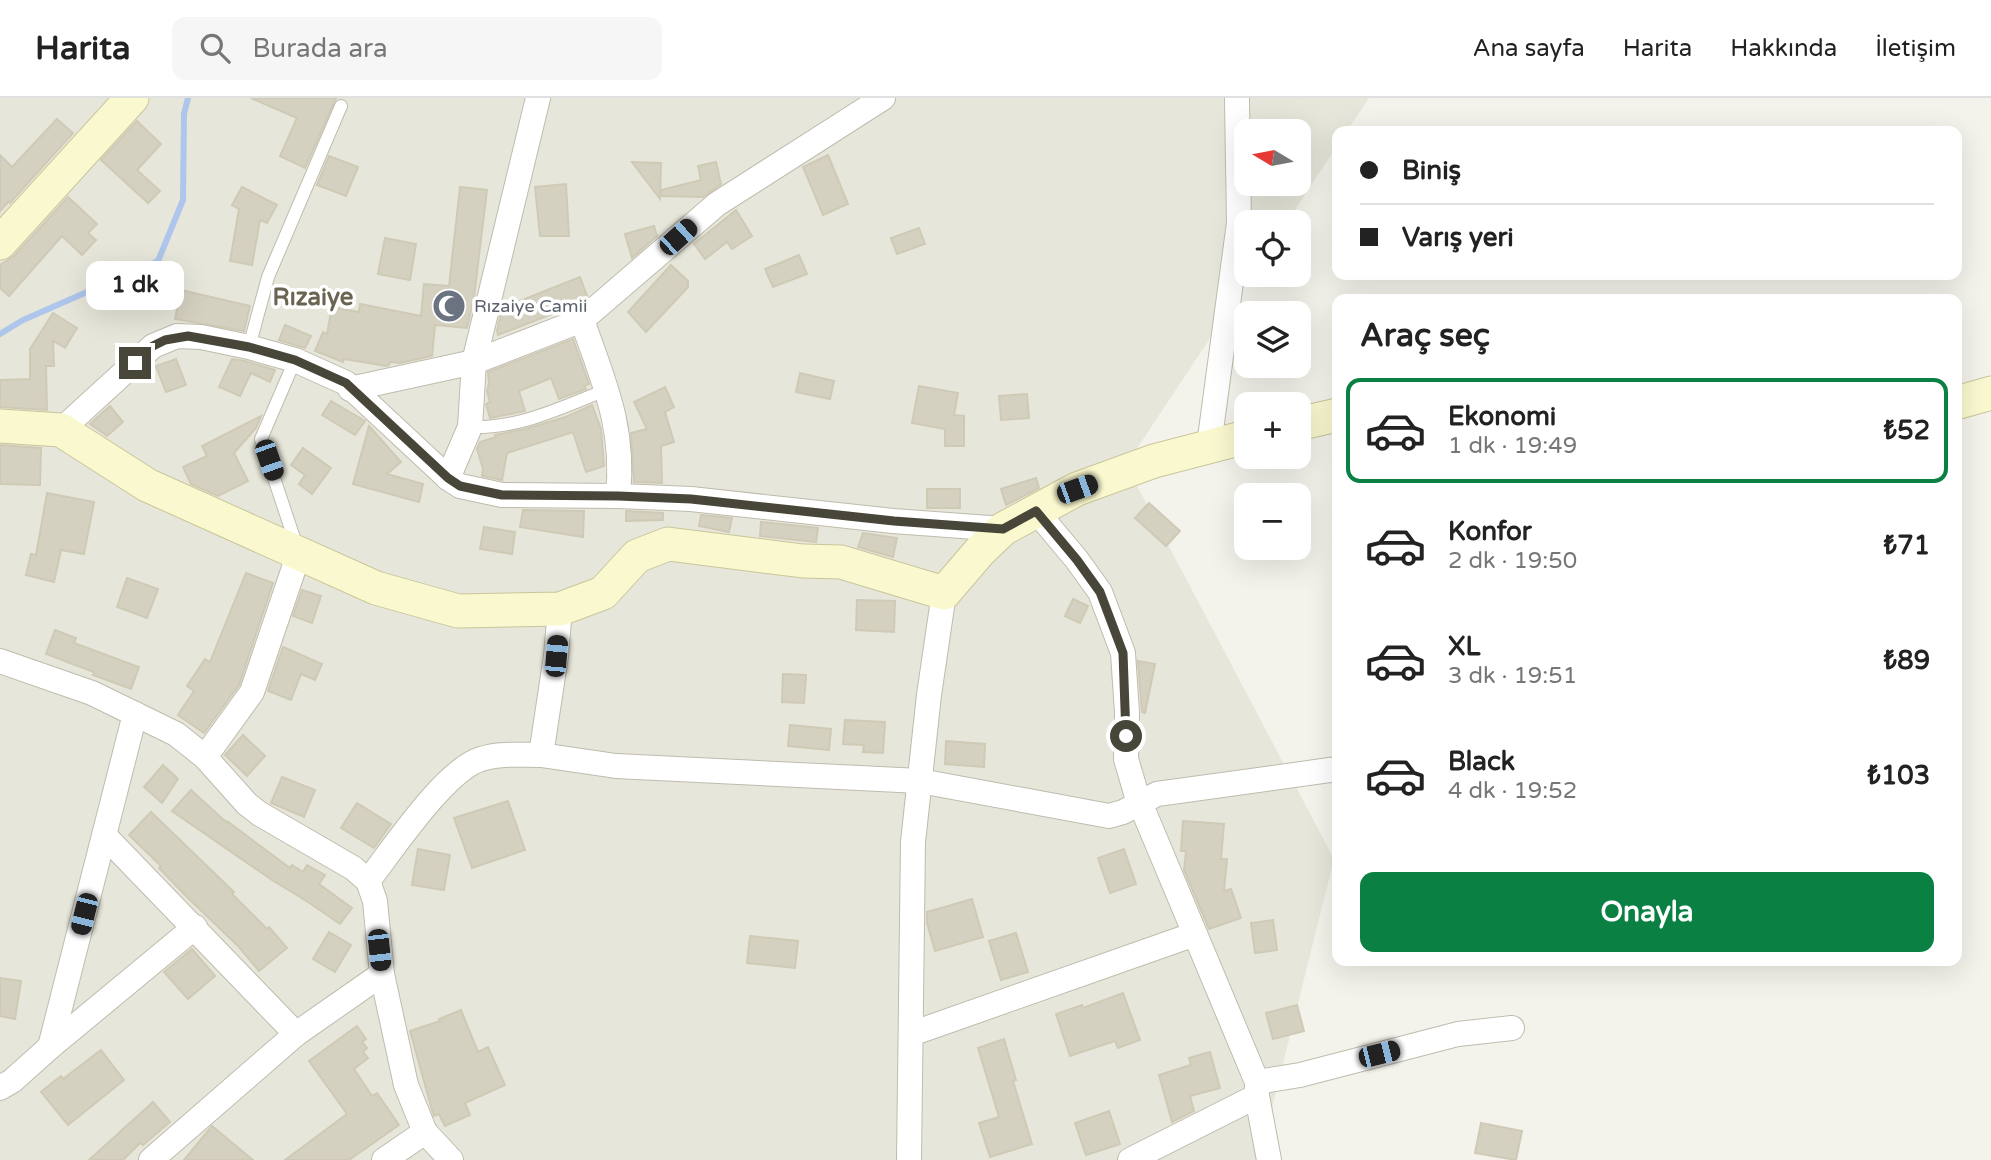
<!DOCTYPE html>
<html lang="tr">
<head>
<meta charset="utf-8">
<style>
  body { margin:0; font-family:"Varela Round",sans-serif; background:#f6f6f6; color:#222; height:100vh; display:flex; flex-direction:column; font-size:26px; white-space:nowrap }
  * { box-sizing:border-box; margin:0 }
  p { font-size:23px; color:#767676 }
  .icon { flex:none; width:38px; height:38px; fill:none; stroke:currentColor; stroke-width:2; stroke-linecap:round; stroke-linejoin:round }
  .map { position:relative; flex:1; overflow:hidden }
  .drawer { position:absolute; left:1332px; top:196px; width:630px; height:672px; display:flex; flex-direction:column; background:#fff; border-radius:14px; box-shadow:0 7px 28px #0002 }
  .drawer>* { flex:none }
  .guide { position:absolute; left:1332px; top:28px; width:630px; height:154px; border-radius:14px; box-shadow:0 7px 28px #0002; display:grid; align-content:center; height:154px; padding:0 28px; background:#fff }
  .needle { width:46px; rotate:280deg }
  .buttons { position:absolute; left:1234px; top:21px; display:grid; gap:14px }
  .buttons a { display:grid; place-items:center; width:77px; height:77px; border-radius:14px; background:#fff; box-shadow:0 7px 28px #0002; font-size:35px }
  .end { position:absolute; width:32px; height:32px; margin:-16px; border:9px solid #484539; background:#fff; box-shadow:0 0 0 4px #fff }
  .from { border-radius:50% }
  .bubble { position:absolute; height:49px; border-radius:14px; background:#fff; box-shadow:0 7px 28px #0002; font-size:23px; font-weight:700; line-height:49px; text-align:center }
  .car { position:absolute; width:21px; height:42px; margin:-21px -10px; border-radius:9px; box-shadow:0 0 5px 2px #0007; background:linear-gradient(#222 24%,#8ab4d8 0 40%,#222 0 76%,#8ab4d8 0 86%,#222 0) }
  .guide b { display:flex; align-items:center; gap:24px; height:66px; font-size:26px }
  .guide b+b { border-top:2px solid #e0e0e0 }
  .guide i { width:18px; height:18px; background:#222 }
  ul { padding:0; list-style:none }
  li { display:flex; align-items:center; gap:21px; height:105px; margin:0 14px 10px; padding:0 14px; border:4px solid transparent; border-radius:14px }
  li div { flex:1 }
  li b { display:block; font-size:26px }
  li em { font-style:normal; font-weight:700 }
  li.current { border-color:#0b8043 }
  li>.icon { width:63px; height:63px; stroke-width:1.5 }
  h2 { padding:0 28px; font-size:32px; line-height:84px }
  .cta { display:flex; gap:14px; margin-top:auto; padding:14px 28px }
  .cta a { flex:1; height:80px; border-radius:14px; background:#0b8043; color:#fff; font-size:28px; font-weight:700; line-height:80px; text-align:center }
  header { display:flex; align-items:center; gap:42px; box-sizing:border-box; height:98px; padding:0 35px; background:#fff; border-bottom:2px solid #e0e0e0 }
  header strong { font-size:33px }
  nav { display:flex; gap:38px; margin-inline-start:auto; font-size:24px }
  .search { width:490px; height:63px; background:#f6f6f6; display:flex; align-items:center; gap:18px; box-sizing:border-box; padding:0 24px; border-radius:14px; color:#767676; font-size:26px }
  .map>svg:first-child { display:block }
  .residential { fill:#e7e6da; fill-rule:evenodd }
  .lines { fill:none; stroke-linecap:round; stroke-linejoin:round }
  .stream { stroke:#aec6eb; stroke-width:6 }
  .building { fill:#d5d1c1; stroke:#cfcab5; stroke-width:2 }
  .lane-casing { stroke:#bfbcae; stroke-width:14 }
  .street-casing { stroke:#bfbcae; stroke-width:26 }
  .secondary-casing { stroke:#c9c69b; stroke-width:35 }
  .lane { stroke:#fff; stroke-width:12 }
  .street { stroke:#fff; stroke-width:24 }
  .secondary { stroke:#faf8cf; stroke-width:33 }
  .route { stroke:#484539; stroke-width:9 }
  .labels { text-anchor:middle; stroke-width:7; stroke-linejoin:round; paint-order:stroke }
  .worship-label { font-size:18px; fill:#5b616d; stroke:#fff; text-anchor:start }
  .district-label { font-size:24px; font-weight:bold; fill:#6a6452; stroke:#fff }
</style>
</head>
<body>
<header>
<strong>Harita</strong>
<div class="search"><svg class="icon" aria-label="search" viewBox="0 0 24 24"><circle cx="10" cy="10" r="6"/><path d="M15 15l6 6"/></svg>Burada ara</div>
<nav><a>Ana sayfa</a><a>Harita</a><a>Hakkında</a><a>İletişim</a></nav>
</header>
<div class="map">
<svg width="1991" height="1062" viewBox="0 0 1991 1062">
  <rect width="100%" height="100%" fill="#f4f3eb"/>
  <path class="residential" d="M 0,0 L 1369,0 L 1347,33 L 1337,33 L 1337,48 L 1287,124 L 1246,124 L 1246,177 L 1252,177 L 1126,367 L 1334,761 L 1259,1062 L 0,1062 ZM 1246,33 L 1298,33 L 1298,86 L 1246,86 Z"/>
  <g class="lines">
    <polyline class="stream" points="0,236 23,222 158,163 183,102 184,16 188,0"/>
  </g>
  <g class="building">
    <polygon points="251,0 336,0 305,70 280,58 297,20"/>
    <polygon points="57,21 73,35 10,105 9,103 0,113 0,57 12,69"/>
    <polygon points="137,23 161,46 137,72 160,93 148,105 101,62"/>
    <polygon points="828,57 848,106 823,117 803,69"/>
    <polygon points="329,58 358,69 346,98 317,87"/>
    <polygon points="632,64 661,65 660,101"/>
    <polygon points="716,64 721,86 703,99 661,98 661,92 701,82 698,68"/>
    <polygon points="566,86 569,138 540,138 535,89"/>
    <polygon points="242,89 277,107 267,125 260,122 252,167 230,163 239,111 232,107"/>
    <polygon points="460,89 487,92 474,199 467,230 435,227 432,258 400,265 390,264 389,267 386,268 344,261 343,264 315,253 323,234 327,236 332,209 359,214 360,206 421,218 424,186 449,188"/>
    <polygon points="68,99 97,126 88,135 96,142 82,157 62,138 9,198 0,190 0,167 14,158"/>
    <polygon points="736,112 752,138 732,151 727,144 705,161 694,146"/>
    <polygon points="654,128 657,138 632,160 625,136"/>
    <polygon points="919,130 925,146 897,156 891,140"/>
    <polygon points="385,140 416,146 410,182 378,176"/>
    <polygon points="799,157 807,176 773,189 765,171"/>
    <polygon points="671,167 688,183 688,189 646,234 628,214"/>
    <polygon points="580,179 587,198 578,206 498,237 497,233 502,210"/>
    <polygon points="181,192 250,208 244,233 175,221"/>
    <polygon points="53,215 77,230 65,250 53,243 54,268 46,268 47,312 0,309 0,282 30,281 30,251"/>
    <polygon points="285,227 311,238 305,250 279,242"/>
    <polygon points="573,241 589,286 584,288 586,291 559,301 551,280 519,293 525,313 490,320 486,306 490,304 487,293 489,285 488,274"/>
    <polygon points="176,261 186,287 166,294 156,268"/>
    <polygon points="232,261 245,263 275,272 270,284 251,275 240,298 219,289"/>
    <polygon points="800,275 834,283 830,301 796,294"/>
    <polygon points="919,288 958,295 954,317 964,318 964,348 945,348 945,331 912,325"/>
    <polygon points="665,289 674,309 665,314 674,344 661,348 662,385 634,384 631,335 647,331 634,304"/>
    <polygon points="1027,296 1029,320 1001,322 999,298"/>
    <polygon points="331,303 365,323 355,337 322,317"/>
    <polygon points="592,307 601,331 604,368 586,374 573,334 507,355 502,382 482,378 483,371 477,351 480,344 496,339 495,337 525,331 566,319"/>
    <polygon points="110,308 123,324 107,338 90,326"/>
    <polygon points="261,318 256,330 234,355 248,383 218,398 191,386 183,369 207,358 202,348"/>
    <polygon points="369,328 401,364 387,376 423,386 419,404 353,386"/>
    <polygon points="0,347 41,350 40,387 0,386"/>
    <polygon points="303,350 331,370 312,396 299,386 305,377 291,367"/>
    <polygon points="1036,380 1039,390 1006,407 1001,391"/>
    <rect x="927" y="391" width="33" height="19"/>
    <polygon points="47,395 94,404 84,456 61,452 54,484 26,477 31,456 36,457"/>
    <polygon points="1149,405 1180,433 1166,448 1135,420"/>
    <polygon points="523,412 584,413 583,439 520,429"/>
    <polygon points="626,413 663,415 663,422 626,423"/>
    <polygon points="701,417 732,420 729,434 699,428"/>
    <polygon points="761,424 818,430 816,444 760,438"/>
    <polygon points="484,429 515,434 512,456 480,451"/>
    <polygon points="863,435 897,440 893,459 858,449"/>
    <polygon points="246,475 273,485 239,587 204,635 178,617 194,593 187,588 205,561 210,564"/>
    <polygon points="127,480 158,491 147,520 117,509"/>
    <polygon points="302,492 321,498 312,525 293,518"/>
    <polygon points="1073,501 1088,508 1080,525 1065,518"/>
    <polygon points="857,502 895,503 894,534 856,532"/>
    <polygon points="55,532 76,540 74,545 139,569 131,591 93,577 94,574 46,556"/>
    <polygon points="283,549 322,566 315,582 301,576 291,602 268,593"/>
    <polygon points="1138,563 1155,566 1145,615 1142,614"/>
    <polygon points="783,576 806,577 804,605 782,604"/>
    <polygon points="845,622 885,624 883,655 863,654 864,647 843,646"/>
    <polygon points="790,627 831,631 829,652 788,648"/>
    <polygon points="243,637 265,658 247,678 225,657"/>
    <polygon points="946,643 985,646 984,669 945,666"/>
    <polygon points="163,667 178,681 162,705 144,689"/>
    <polygon points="282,679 315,692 304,719 271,705"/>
    <polygon points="191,692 226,724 227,723 290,770 292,767 303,774 307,767 325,777 319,786 352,810 340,826 308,804 272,782 172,713"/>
    <polygon points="508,703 525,752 472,770 454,720"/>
    <polygon points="357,705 391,726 374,750 341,730"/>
    <polygon points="151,714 234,794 232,796 267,831 269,829 287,850 259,873 238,848 186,798 159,770 161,768 129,737"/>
    <polygon points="1183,723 1224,726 1221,761 1227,761 1224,793 1231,791 1241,820 1209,831 1184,772 1186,753 1181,753"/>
    <polygon points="418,751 450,757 444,792 412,787"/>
    <polygon points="1124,751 1136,786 1110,795 1098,760"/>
    <polygon points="972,801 983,839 935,853 927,825 927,814"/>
    <polygon points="1273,822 1277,852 1255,855 1251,825"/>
    <polygon points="329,834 351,847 335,874 313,861"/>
    <polygon points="1016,835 1028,874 1001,882 989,843"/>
    <polygon points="750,838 798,843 795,870 747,865"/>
    <polygon points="192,851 215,878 188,901 164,874"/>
    <polygon points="0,880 21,883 15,921 0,918"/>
    <polygon points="1123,895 1140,942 1118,950 1115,943 1070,958 1056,916 1082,907 1083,910"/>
    <polygon points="1297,907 1304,933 1273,941 1266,915"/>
    <polygon points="461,912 478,954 488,949 505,987 465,1005 470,1017 445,1028 439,1016 434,1018 432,1012 410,933 440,923 439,921"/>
    <polygon points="357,928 366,941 362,944 367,950 363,954 368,960 354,971 372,998 377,995 399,1027 349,1062 285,1062 347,1016 309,963"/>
    <polygon points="1004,941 1016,982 1013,983 1032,1046 990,1059 979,1025 999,1019 978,950"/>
    <polygon points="101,952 124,982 68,1027 41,994 61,978 63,981"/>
    <polygon points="1210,954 1220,990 1190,998 1194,1013 1172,1024 1159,977 1191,967 1189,960"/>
    <polygon points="153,1004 170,1024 143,1047 140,1045 123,1062 89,1062"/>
    <polygon points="1109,1013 1120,1046 1086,1057 1075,1025"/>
    <polygon points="1481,1025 1522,1033 1516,1062 1475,1055"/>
    <polygon points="212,1028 253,1062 184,1062"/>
  </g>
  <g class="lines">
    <defs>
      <g id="lane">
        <polyline points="249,249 268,179 341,8"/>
        <polyline points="295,262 261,341 297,449"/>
        <path d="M 470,329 C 519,331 562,309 606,292"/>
      </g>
      <g id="street">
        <path d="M 582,222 C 604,285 625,329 618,398"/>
        <polyline points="350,291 474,264 582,222 717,106 883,0"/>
        <polyline points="61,332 153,248 177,238 201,239 249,249 295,262 346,285 448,380 460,388 502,397 618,398 691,401 893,423 1003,431"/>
        <polyline points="1209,347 1239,125 1237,0"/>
        <polyline points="448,380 470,329 474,264 538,0"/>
        <polyline points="1036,413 1077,462 1100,494 1123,555 1127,615 1126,661 1136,695 1257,984"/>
        <polyline points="560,511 556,558 541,657 616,668 920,683 1109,718 1123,714 1157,696 1337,671"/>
        <polyline points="0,563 92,595 176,636 205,659 247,706 260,716 353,770 368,783 375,803 382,876 406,987 425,1034 451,1062"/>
        <polyline points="205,659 252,594 299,455"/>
        <polyline points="104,737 296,936"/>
        <path d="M 368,783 C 393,751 445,672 481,661 C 500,655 521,657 541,657"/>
        <polyline points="911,936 1195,836"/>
        <polyline points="50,949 195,829"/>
        <polyline points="0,990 12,983 50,949 135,616"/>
        <polyline points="1257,998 1269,1062"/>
        <polyline points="151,1062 296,936 382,876"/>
        <polyline points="384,1062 425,1034"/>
        <polyline points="909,1062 913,744 929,597 944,495"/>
        <polyline points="1130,1062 1257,998 1257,984 1300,977 1458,936 1512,930"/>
      </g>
      <g id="secondary">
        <polyline points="0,145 132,0"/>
        <polyline points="1956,305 1991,295"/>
        <polyline points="1298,326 1337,317"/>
        <polyline points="0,328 61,332 147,387 376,490 458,513 560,511 603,495 637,458 668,446 803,463 841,464 944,495 980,453 1003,431 1077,391 1154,363 1246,339"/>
      </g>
    </defs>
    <use href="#lane" class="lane-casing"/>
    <use href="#street" class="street-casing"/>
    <use href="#secondary" class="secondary-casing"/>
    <use href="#lane" class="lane"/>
    <use href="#street" class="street"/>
    <use href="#secondary" class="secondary"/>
  </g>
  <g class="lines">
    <polyline class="route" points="135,265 153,248 165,242 188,238 249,249 295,262 346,285 448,380 460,388 502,397 618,398 691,401 894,423 1003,431 1036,413 1077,462 1100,494 1123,555 1126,638"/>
  </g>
  <defs>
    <symbol id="mosque-disc" viewBox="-11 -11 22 22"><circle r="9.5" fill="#6b7280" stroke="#fff"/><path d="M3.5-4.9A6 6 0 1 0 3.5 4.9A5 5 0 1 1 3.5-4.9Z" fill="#fff"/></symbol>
  </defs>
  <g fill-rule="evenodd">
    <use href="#mosque-disc" x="430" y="189" width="38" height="38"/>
  </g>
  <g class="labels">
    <g class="worship-label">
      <text x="474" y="214">Rızaiye Camii</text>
    </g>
    <g class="district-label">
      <text x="313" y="207">Rızaiye</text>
    </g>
  </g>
</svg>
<div class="buttons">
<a><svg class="needle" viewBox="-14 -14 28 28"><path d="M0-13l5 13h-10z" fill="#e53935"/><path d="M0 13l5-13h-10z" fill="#767676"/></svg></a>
<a><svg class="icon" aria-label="locate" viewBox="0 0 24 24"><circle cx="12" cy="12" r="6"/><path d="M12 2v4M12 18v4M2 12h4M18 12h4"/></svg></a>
<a><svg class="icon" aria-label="layers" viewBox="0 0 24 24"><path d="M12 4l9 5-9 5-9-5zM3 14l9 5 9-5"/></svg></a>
<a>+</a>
<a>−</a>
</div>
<i class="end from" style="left:1126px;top:638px"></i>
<i class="end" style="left:135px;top:265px"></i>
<div class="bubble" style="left:86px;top:163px;width:98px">1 dk</div>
<i class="car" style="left:678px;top:139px;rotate:48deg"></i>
<i class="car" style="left:269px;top:362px;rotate:161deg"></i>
<i class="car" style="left:1077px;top:391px;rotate:70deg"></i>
<i class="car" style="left:556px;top:558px;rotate:5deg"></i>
<i class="car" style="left:84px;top:816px;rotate:194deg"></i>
<i class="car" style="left:379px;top:852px;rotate:174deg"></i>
<i class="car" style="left:1379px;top:956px;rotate:76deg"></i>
<div class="guide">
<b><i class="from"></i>Biniş</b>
<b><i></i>Varış yeri</b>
</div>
<section class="drawer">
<h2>Araç seç</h2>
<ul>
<li class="current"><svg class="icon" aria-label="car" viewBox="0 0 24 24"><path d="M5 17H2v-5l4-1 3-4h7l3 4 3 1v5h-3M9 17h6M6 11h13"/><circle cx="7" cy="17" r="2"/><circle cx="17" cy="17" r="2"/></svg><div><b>Ekonomi</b><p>1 dk · 19:49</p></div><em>₺52</em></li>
<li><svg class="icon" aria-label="car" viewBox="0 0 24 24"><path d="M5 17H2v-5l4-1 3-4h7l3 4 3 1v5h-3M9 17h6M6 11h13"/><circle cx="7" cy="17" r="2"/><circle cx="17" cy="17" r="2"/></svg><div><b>Konfor</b><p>2 dk · 19:50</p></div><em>₺71</em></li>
<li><svg class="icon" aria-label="car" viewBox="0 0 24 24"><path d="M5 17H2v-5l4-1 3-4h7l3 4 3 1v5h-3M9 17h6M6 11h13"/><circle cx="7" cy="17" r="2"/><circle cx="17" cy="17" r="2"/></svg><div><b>XL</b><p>3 dk · 19:51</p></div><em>₺89</em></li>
<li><svg class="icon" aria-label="car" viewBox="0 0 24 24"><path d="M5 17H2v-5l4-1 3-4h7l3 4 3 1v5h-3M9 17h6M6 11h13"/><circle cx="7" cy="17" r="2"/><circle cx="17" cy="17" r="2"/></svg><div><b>Black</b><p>4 dk · 19:52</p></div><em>₺103</em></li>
</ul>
<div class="cta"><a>Onayla</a></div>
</section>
</div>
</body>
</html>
